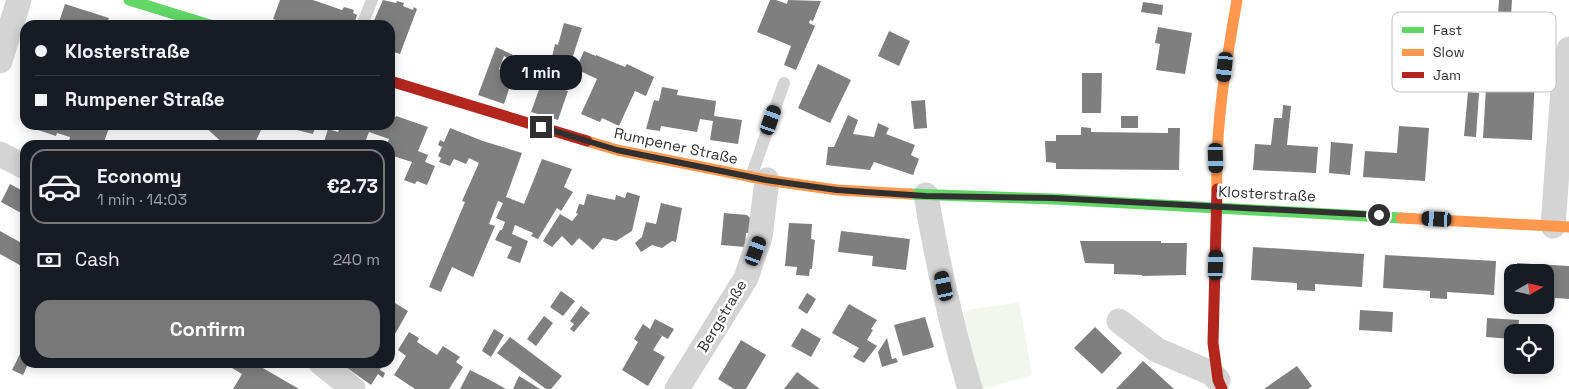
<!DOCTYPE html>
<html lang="en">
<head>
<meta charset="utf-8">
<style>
  body { margin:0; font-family:"Space Grotesk",sans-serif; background:#20242c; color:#f1f3f6; height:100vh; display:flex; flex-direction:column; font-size:19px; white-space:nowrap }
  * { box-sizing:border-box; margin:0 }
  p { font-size:16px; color:#9ea1a6 }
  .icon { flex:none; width:28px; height:28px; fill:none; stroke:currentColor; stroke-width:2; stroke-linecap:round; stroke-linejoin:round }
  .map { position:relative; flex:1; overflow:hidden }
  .details { position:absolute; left:20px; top:140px; width:375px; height:228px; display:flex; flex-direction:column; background:#171b24; border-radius:15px; box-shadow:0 2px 12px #0003 }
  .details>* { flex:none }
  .top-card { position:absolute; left:20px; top:20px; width:375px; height:110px; border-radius:15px; box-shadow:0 2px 12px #0003; display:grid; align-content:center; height:110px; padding:0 15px; background:#171b24 }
  .needle { width:32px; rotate:81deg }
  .fabs { position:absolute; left:1504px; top:264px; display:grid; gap:10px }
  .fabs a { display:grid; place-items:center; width:50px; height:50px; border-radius:10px; background:#171b24; box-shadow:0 2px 12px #0003; font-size:25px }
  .end { position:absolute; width:22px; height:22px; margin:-11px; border:6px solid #303030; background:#fff; box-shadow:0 0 0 2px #fff }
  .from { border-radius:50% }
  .bubble { position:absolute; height:35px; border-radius:15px; background:#171b24; box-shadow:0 2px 12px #0003; font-size:16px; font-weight:700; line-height:35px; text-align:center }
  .car { position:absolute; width:15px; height:30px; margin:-15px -8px; border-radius:6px; box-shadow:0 0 4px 1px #0007; background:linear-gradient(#222 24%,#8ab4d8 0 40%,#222 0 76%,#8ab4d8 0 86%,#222 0) }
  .top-card b { display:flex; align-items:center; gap:18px; height:48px; font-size:19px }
  .top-card b+b { border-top:1px solid #363941 }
  .top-card i { width:12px; height:12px; background:#f1f3f6 }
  ul { padding:9px 0 0; list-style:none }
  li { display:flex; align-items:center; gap:15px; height:75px; margin:0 10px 8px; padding:0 5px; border:2px solid transparent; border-radius:15px }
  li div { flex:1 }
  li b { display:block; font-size:19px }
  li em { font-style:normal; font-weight:700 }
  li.selected { border-color:#787878 }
  li>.icon { width:45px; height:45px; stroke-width:1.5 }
  .pay { display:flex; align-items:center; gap:12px; height:55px; padding:0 15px; font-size:19px }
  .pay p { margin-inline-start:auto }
  .primary-button { display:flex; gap:10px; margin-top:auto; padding:10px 15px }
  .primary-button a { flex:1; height:58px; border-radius:15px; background:#787878; color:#fff; font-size:20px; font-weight:700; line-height:58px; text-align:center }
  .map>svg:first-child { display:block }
  .green { fill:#f2f6ec }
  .building { fill:#7f7f7f }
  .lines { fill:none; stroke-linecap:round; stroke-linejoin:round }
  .lane { stroke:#d4d4d4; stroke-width:12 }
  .street { stroke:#d4d4d4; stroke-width:25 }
  .fast { stroke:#63d668; stroke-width:11 }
  .slow { stroke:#ff974d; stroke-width:11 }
  .jam { stroke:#b3261e; stroke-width:11 }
  .route { stroke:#303030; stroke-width:6 }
  .labels { text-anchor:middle; stroke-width:5; stroke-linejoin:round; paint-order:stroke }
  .street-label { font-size:15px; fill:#303030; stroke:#fff }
  .key { fill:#fff; stroke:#c1c1c1; stroke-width:1 }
  .key-label { font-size:14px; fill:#303030 }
</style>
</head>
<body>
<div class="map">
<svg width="1569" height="389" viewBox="0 0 1569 389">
  <rect width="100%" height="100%" fill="#fff"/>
  <polygon class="green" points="1019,302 1032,375 983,389 976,389 963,318 968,310"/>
  <g class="building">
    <polygon points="280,0 313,0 342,10 344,7 354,10 353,13 357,15 354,25 290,25 273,19"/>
    <polygon points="383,0 396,3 397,1 404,3 403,6 413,10 414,7 417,9 400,54 390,51 390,25 372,25"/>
    <polygon points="770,0 776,0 787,4 788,0 821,1 813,21 810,20 809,23 815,26 796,70 784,65 791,46 757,32"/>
    <polygon points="1499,0 1512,0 1511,16 1538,19 1537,31 1539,31 1537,56 1535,56 1534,66 1514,65 1514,54 1497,53 1499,29 1505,29 1505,16 1498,15"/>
    <polygon points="1143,2 1163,5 1162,15 1141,12"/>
    <polygon points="65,4 109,18 106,25 58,25"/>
    <polygon points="564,23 582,28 571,62 565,61 558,81 554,79 552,86 568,91 558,120 531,112 551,56 552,57 555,44 558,45"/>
    <polygon points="1158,27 1192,33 1185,74 1156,70 1160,44 1155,43"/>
    <polygon points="889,31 910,41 899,66 878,56"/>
    <polygon points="496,47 513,55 511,60 504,56 499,69 514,74 504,104 478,95"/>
    <polygon points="584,51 596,56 596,55 625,67 627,64 654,77 646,96 635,91 619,126 602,118 600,122 581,114 597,79 576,69"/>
    <polygon points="818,64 851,80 830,123 798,108"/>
    <polygon points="1082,73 1102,73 1101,113 1082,113"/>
    <polygon points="1508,75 1535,76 1532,140 1483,138 1486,88 1507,89"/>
    <polygon points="662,87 678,90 677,95 716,101 714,116 742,120 738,144 710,140 713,121 700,119 697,132 661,126 660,131 646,129 654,100 659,101"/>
    <polygon points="1468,92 1479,93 1476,137 1464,136"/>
    <polygon points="925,100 927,128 914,129 911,101"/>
    <polygon points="1283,105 1291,106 1287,145 1318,147 1316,173 1253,170 1255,144 1271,145 1274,118 1282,118"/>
    <polygon points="390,115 396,117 396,116 428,127 418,151 428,155 425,162 435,166 427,185 417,181 415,184 404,180 412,162 390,155 390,145 386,145 389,139 369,132 364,145 323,145 328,129 338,132 341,125 390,125"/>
    <polygon points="848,115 858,120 853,134 874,137 878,123 889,128 886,134 915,145 911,155 919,159 913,175 874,162 870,170 826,165 828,147 834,147"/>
    <rect x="1121" y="116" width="17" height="12"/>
    <polygon points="35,125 110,125 103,145 68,145 70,137 57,133 56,136 38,130 39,127"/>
    <polygon points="203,125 256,125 262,128 254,145 225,145"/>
    <polygon points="277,125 316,125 313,134"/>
    <polygon points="1399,126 1429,128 1425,181 1363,177 1365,151 1397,153"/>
    <polygon points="1081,127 1091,128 1091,132 1168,133 1168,128 1180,128 1179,170 1056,169 1056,163 1046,162 1045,141 1056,141 1056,135 1081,135"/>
    <polygon points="450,128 483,141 522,153 506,197 524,204 542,159 572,169 564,187 573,192 561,211 557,208 538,239 531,236 533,233 515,225 512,234 528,241 520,263 507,258 512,247 495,240 500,230 502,230 505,222 496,218 503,203 498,201 489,224 495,226 473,277 452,267 441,292 429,287 465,202 462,201 479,163 469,158 466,164 454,159 450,166 439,162 441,158 438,156 442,147 438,145 440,140 444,142"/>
    <polygon points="1331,142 1353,144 1350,175 1329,173"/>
    <polygon points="10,184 25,192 25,215 1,202"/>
    <polygon points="627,192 640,196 632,231 616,241 603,238 593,250 579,238 572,246 562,236 552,247 543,241 560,214 572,221 578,214 576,213 579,204 584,205 587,194 615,200 616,195 625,198"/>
    <polygon points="661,203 682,208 676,242 672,241 662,248 652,245 641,252 635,243 642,237 646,222 656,224"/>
    <polygon points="724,213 747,215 751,219 750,233 746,233 745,247 721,245"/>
    <polygon points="789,223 812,224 811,239 815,240 812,269 810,269 809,276 796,275 797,267 785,266"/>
    <polygon points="0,231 25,245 25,268 0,254"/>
    <polygon points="841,231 910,239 906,270 872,266 873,256 838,252"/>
    <polygon points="1080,241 1161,241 1161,243 1187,243 1186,275 1142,276 1142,275 1114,274 1114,264 1085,263"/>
    <polygon points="1253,247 1364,254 1362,287 1315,284 1315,291 1297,290 1297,283 1251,280"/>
    <polygon points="1385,255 1496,261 1494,295 1447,292 1447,299 1430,298 1430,291 1383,288"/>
    <polygon points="1517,263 1569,266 1569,299 1555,298 1554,306 1545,305 1545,272 1517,272"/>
    <polygon points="561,291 575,301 563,316 550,307"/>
    <polygon points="807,293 816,299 807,314 798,308"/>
    <polygon points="390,300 408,311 395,334 393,333 390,339"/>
    <polygon points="849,304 877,320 871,329 873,330 867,340 877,346 864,363 853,357 859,348 832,333"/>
    <polygon points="581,306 590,313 574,332 570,329 574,324 570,321"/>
    <polygon points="1360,310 1393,312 1392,332 1359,330"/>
    <polygon points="544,316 553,323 536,346 527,339"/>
    <polygon points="925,317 934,347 903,356 894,325"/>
    <polygon points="1487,318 1519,320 1518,332 1512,332 1512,339 1486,337"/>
    <polygon points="655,319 674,329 668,339 655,332 662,336 653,350 665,357 648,386 622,370 638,342 634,339 643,324 650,329"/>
    <polygon points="1095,327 1122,353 1102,374 1074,348"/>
    <polygon points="802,328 821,339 811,357 791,346"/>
    <polygon points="494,329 504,335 491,357 482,351"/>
    <polygon points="409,332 419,338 417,342 437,355 443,346 460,357 456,362 463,367 449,389 415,389 394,375 406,356 398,350"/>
    <polygon points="510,337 562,376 551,389 546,389 497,353"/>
    <polygon points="887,338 892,359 896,358 898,362 882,367 878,352"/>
    <polygon points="741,340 766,355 746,389 734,389 718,379"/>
    <polygon points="23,348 25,349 25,362 29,362 23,375 12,370"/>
    <polygon points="1143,361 1162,378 1174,389 1116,389"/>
    <polygon points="235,362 264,362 261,367 299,389 233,389 242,374 232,368"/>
    <polygon points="339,362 383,362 380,370 385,373 383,378 378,374 371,385"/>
    <polygon points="1297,366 1312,386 1308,389 1264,389"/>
    <polygon points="470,370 488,379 506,389 460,389"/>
    <polygon points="797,372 820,389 784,389"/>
    <polygon points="519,376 540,389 513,389"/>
  </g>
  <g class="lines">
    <g class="lane">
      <polyline points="362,25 372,0"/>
      <polyline points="751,177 784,83"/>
    </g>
    <g class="street">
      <polyline points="0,61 19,0"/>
      <polyline points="0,154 25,167"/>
      <path d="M 926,195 C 937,261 951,325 970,389"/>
      <polyline points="1553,226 1564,75 1569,49"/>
      <polyline points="1119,321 1157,350 1211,373 1218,380"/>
      <polyline points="320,362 353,389"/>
      <polyline points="677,389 746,278 760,237 767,180"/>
    </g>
    <g class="fast">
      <polyline points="129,0 210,25"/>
      <polyline points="910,194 1053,199 1401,218"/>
    </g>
    <g class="slow">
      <polyline points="587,141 617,150 767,180 837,190 910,194"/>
      <path d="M 1217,189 C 1215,126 1226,63 1237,0"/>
      <polyline points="1401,218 1569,227"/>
    </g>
    <g class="jam">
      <polyline points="390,81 587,141"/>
      <polyline points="1217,189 1213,343 1218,380 1222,389"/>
    </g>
  </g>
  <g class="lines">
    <polyline class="route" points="541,127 617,150 766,180 837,190 926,196 1053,198 1379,215"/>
  </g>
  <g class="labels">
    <g class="street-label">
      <text transform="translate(676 146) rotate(12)" y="5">Rumpener Straße</text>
      <text transform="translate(1267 194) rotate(3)" y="5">Klosterstraße</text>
      <text transform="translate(722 316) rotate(-59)" y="5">Bergstraße</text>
    </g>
  </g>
  <rect x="1392" y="12" width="164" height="80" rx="8" class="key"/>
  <rect x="1402" y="27" width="22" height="6" fill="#63d668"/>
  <rect x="1402" y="49" width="22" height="7" fill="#ff974d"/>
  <rect x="1402" y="72" width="22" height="6" fill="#b3261e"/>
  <g class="key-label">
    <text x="1433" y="35">Fast</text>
    <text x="1433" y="57">Slow</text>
    <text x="1433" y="80">Jam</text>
  </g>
</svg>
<div class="fabs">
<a><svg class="needle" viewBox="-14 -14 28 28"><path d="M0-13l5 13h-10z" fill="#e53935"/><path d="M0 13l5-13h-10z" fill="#9ea1a6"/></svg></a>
<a><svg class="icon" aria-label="locate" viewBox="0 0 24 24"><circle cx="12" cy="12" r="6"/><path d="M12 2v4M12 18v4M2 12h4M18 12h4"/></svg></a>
</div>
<i class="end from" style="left:1379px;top:215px"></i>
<i class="end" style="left:541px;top:127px"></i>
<div class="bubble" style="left:500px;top:55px;width:82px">1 min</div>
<i class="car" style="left:1225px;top:67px;rotate:186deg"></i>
<i class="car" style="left:771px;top:120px;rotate:19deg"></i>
<i class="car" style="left:1216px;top:158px;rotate:178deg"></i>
<i class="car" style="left:1437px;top:219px;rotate:273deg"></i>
<i class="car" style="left:756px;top:251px;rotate:20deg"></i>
<i class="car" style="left:1216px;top:265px;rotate:2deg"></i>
<i class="car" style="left:944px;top:286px;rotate:348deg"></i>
<div class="top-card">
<b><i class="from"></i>Klosterstraße</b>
<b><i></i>Rumpener Straße</b>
</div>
<section class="details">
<ul>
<li class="selected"><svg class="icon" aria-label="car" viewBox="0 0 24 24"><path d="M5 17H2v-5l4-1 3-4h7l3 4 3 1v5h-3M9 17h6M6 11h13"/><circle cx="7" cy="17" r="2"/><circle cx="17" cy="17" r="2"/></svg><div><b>Economy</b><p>1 min · 14:03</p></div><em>€2.73</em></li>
</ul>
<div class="pay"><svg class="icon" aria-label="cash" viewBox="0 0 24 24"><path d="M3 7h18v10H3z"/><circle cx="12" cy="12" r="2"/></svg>Cash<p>240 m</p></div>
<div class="primary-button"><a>Confirm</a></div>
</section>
</div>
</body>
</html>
